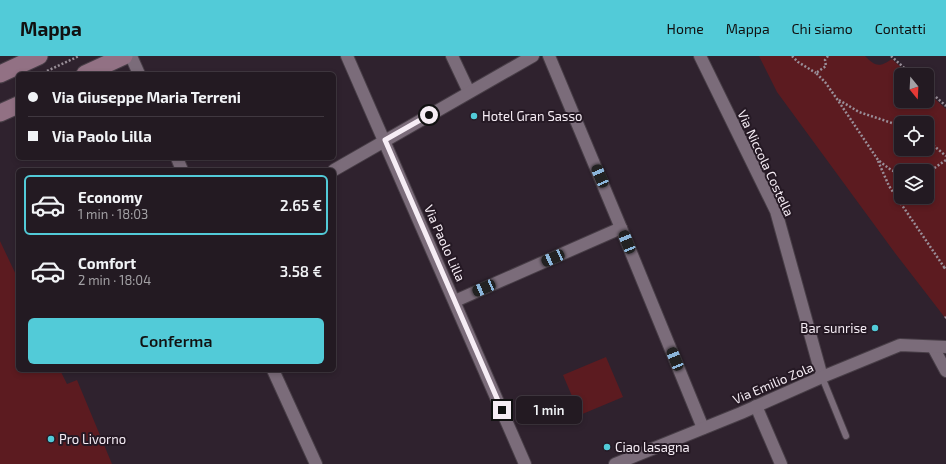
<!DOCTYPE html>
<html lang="it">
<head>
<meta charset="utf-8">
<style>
  body { margin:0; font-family:"Exo 2",sans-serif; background:#2f272f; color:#f1f3f6; height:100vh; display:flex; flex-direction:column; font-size:15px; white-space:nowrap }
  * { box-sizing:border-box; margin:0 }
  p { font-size:13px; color:#a3a1a5 }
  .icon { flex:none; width:22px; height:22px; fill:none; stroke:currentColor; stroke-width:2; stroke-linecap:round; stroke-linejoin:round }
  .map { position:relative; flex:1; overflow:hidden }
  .panel { position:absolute; left:16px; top:112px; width:320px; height:204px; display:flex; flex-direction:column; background:#231a22; border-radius:6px; box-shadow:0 2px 6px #0003,0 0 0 1px #403840 }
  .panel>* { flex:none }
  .top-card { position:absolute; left:16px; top:16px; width:320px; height:88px; border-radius:6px; box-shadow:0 2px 6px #0003,0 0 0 1px #403840; display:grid; align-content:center; height:88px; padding:0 12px; background:#231a22 }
  .needle { width:26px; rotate:162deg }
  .buttons { position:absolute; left:894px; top:12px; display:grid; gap:8px }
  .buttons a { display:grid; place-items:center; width:40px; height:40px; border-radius:6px; background:#231a22; box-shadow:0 2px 6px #0003,0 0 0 1px #403840; font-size:20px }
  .end { position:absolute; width:18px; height:18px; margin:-9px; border:5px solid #f6edf5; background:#111; box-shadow:0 0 0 2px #111 }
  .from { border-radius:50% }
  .bubble { position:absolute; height:28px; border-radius:6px; background:#231a22; box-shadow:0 2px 6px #0003,0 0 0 1px #403840; font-size:13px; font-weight:600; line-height:28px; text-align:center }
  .car { position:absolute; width:12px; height:24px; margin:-12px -6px; border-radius:5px; box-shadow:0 0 3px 1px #0007; background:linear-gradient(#222 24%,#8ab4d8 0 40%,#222 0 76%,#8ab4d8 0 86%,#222 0) }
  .top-card b { display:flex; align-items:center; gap:14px; height:38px; font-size:15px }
  .top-card b+b { border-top:1px solid #403840 }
  .top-card i { width:10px; height:10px; background:#f1f3f6 }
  ul { padding:7px 0 0; list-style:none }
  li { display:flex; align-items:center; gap:12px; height:60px; margin:0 8px 6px; padding:0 4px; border:2px solid transparent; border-radius:6px }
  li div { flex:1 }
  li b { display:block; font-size:15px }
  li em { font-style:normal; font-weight:600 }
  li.active { border-color:#52cbd8 }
  li>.icon { width:36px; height:36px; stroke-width:1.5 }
  .button { display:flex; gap:8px; margin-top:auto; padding:8px 12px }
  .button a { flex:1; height:46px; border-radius:6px; background:#52cbd8; color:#111; font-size:16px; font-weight:600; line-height:46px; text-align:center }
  header { display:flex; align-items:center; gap:24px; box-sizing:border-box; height:56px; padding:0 20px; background:#52cbd8; color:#111 }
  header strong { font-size:19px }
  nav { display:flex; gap:22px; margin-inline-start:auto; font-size:14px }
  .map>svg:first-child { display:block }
  .green { fill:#5c1b20; fill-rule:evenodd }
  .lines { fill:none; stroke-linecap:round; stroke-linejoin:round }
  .lane-casing { stroke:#483e47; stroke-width:8 }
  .street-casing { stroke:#483e47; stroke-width:14 }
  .secondary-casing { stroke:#483e47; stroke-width:19 }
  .path { stroke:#9a8f99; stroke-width:2.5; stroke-dasharray:2 2; stroke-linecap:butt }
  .lane { stroke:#7b6c7a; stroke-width:6 }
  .street { stroke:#7b6c7a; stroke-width:12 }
  .secondary { stroke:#927184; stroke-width:17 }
  .route { stroke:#f6edf5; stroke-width:5 }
  .poi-dot { fill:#52cbd8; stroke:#251924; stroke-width:1.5 }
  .labels { text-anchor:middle; stroke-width:4; stroke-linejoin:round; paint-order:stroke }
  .poi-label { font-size:13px; fill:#f6edf5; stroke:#251924; text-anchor:start }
  .street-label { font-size:13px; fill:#f6edf5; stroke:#251924 }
</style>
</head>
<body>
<header>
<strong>Mappa</strong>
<nav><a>Home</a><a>Mappa</a><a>Chi siamo</a><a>Contatti</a></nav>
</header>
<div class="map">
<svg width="946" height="408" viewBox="0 0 946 408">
  <rect width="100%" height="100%" fill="#2f222e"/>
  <g class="green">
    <path d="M 759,0 L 865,0 C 875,10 879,12 892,3 L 909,19 L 901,19 L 901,45 L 927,45 L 927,36 L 946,53 L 946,263 L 895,197 L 777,36 ZM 901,67 L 927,67 L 927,93 L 901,93 ZM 901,115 L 927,115 L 927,141 L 901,141 Z"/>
    <polygon points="0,185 18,223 18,314 60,314 67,328 77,324 112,408 0,408"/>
    <polygon points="606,301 623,341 580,359 563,319"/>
  </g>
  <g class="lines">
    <defs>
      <polyline id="lane" points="822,321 846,380"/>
      <g id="street">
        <polyline points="131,0 139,18"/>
        <polyline points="347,0 525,408"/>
        <polyline points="452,0 469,36"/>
        <polyline points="549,0 621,172 703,372"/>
        <polyline points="700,0 776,155 822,321"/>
        <polyline points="177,102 182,114"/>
        <polyline points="334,114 533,0"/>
        <polyline points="455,245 621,172"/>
        <polyline points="933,291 946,315"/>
        <polyline points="273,314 316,408"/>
        <polyline points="756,350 781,408"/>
        <polyline points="615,408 741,357 822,321 900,289 946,291"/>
      </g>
      <g id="secondary">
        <polyline points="0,18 39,0"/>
        <polyline points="85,18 124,0"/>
        <polyline points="0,57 18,49"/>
      </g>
    </defs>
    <use href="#lane" class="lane-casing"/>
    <use href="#street" class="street-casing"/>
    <use href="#secondary" class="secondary-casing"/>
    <g class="path">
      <polyline points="792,0 798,6 816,17"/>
      <polyline points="828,0 825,4 826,10 816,17 825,26 837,43 878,104 891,114 901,118"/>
      <polyline points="891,0 912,19"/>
      <polyline points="47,15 79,0"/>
      <polyline points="927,33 946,50"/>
      <polyline points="839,44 859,56 901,70"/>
      <polyline points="927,84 946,100"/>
      <polyline points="878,105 889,130 944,211 946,210"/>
      <polyline points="927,115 933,113 946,104"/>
      <polyline points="944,211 946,214"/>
      <polyline points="945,262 946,261"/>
    </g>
    <use href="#lane" class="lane"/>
    <use href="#street" class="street"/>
    <use href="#secondary" class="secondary"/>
  </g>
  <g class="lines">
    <polyline class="route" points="429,59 385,84 502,354"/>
  </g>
  <g class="poi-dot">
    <circle cx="474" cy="60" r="4"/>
    <circle cx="875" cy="272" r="4"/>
    <circle cx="51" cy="383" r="4"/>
    <circle cx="607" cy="391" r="4"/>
  </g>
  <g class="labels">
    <g class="poi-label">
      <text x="482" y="65">Hotel Gran Sasso</text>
      <text x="867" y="277" text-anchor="end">Bar sunrise</text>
      <text x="59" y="388">Pro Livorno</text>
      <text x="615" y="396">Ciao lasagna</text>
    </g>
    <g class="street-label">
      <text transform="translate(766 107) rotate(65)" y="5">Via Niccola Costella</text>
      <text transform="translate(445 187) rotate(66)" y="5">Via Paolo Lilla</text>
      <text transform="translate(773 327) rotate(-23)" y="5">Via Emilio Zola</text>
    </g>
  </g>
</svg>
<div class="buttons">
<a><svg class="needle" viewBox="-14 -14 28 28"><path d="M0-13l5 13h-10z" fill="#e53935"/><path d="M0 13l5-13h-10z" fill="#a3a1a5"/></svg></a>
<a><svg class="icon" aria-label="locate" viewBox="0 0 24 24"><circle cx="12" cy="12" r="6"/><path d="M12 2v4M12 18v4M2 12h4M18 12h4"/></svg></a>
<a><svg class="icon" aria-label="layers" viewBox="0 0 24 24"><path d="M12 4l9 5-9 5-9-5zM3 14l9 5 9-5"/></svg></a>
</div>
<i class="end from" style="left:429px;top:59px"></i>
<i class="end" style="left:502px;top:354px"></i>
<div class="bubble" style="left:516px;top:340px;width:66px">1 min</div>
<i class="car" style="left:600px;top:120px;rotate:337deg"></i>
<i class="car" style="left:627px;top:186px;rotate:338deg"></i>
<i class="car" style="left:553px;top:202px;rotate:246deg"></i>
<i class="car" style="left:484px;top:232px;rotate:247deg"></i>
<i class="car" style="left:675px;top:303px;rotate:338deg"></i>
<div class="top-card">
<b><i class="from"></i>Via Giuseppe Maria Terreni</b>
<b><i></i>Via Paolo Lilla</b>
</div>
<section class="panel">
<ul>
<li class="active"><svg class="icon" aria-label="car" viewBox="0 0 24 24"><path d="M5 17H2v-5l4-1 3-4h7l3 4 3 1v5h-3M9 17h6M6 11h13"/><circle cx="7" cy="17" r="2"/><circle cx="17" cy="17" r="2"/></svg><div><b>Economy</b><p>1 min · 18:03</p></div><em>2.65 €</em></li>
<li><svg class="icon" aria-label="car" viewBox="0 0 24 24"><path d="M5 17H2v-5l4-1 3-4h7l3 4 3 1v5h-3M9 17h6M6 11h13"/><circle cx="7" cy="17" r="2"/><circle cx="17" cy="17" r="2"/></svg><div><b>Comfort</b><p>2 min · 18:04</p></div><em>3.58 €</em></li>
</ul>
<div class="button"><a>Conferma</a></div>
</section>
</div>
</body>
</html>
